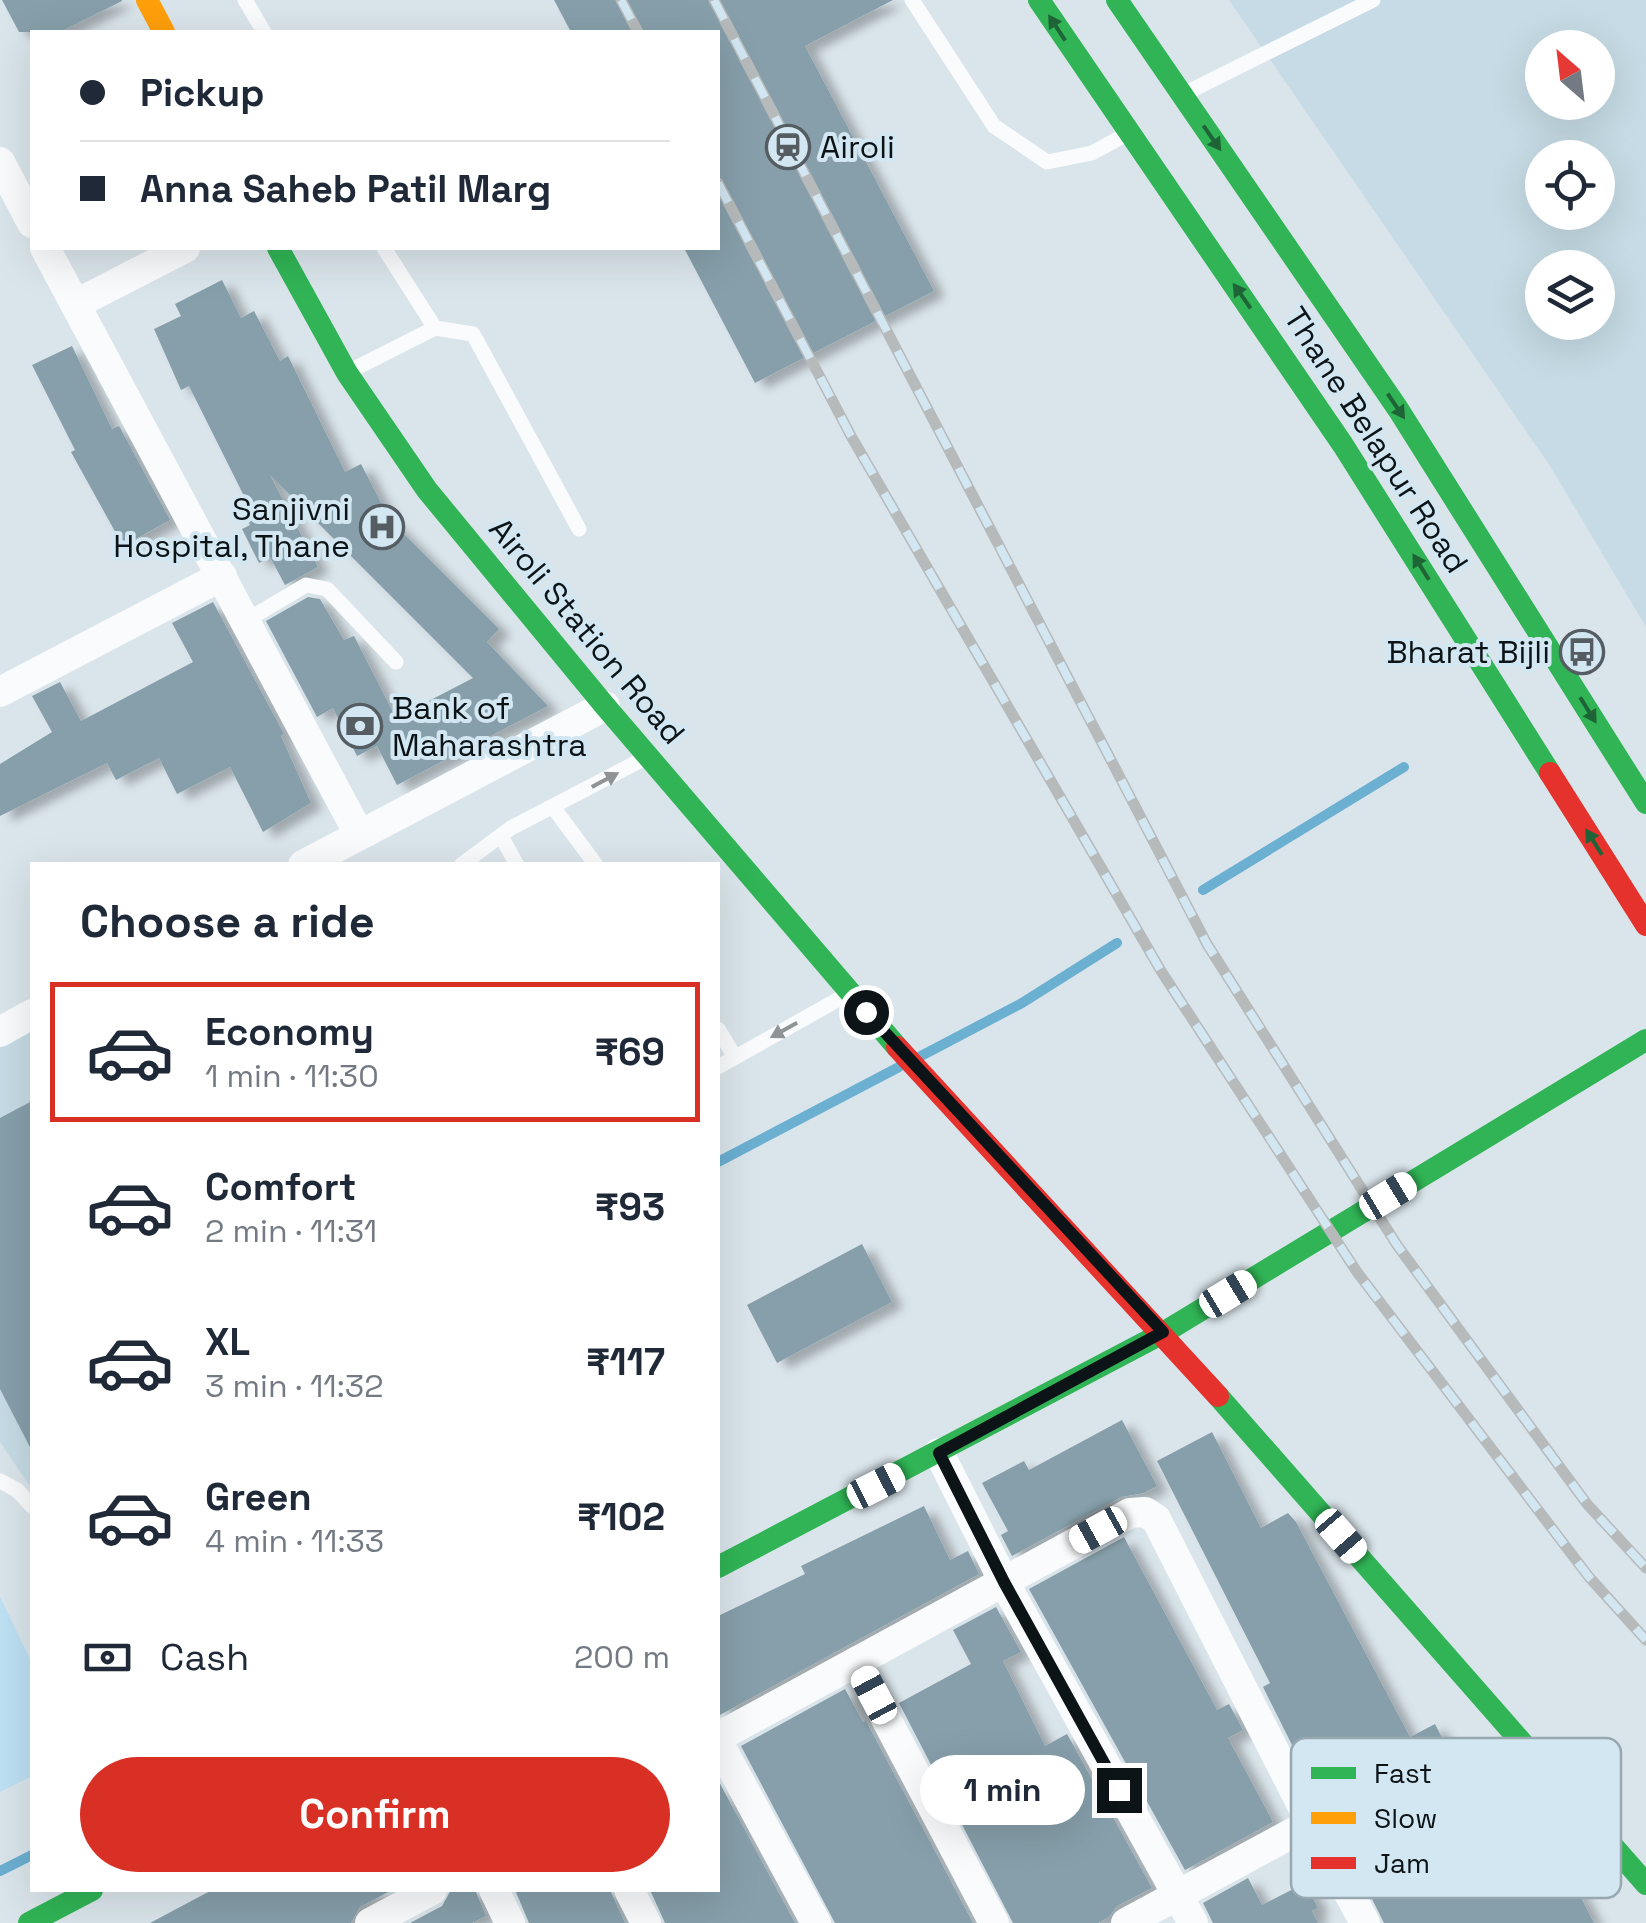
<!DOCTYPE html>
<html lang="en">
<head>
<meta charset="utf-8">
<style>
  body { margin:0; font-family:"Space Grotesk",sans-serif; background:#f6f6f7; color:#1f2937; height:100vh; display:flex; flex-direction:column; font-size:38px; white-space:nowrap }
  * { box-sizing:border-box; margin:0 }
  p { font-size:32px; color:#747a83 }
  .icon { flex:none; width:55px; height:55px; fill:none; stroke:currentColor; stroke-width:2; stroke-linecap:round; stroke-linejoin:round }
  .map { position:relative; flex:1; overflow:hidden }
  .sheet { position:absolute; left:30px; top:862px; width:690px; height:1030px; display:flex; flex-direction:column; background:#fff; border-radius:0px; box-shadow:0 10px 40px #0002 }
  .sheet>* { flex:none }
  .banner { position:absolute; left:30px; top:30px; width:690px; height:220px; border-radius:0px; box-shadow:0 10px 40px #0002; display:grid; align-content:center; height:220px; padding:0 50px; background:#fff }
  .needle { width:65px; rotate:332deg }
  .fabs { position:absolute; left:1525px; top:30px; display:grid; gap:20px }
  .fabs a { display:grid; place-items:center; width:90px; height:90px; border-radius:50%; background:#fff; box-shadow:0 10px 40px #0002; font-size:50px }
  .end { position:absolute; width:45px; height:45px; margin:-22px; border:12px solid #0d1418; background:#fff; box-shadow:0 0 0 5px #fff }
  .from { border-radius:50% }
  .bubble { position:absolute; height:70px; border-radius:35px; background:#fff; box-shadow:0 10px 40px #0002; font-size:32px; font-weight:800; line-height:70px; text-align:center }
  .car { position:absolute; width:30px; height:60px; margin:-30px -15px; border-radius:12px; box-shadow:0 0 8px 2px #0007; background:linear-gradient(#fff 24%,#345 0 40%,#fff 0 76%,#345 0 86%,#fff 0) }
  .banner b { display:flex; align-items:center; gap:35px; height:95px; font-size:38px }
  .banner b+b { border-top:2px solid #e0e1e3 }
  .banner i { width:25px; height:25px; background:#1f2937 }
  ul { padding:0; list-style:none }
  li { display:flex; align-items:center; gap:30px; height:140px; margin:0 20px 15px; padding:0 30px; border:5px solid transparent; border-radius:0px }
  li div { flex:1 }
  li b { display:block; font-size:38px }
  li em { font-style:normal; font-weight:800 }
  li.on { border-color:#d93025 }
  li>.icon { width:90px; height:90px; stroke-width:1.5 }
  h2 { padding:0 50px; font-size:45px; line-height:120px }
  .pay { display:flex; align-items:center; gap:25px; height:110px; padding:0 50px; font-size:38px }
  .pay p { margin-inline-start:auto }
  .cta { display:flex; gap:20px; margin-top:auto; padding:20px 50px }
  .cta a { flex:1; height:115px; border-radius:60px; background:#d93025; color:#fff; font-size:40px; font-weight:800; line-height:115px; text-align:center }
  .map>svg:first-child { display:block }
  .built { fill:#c6dbe5; fill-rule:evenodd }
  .green { fill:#bde0f3 }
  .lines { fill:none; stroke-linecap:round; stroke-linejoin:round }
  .stream { stroke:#6bafd1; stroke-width:10 }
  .building { fill:#869faa; filter:url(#shadow) }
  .lane { stroke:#f9fbfc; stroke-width:15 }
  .street { stroke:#f9fbfc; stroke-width:30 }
  .fast { stroke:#30b455; stroke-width:22 }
  .slow { stroke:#ff9f0a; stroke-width:22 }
  .jam { stroke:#e5322d; stroke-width:22 }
  .rail-casing { stroke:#b7babb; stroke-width:11 }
  .rail { stroke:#d3e7f2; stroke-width:8; stroke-dasharray:22; stroke-linecap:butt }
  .oneway { fill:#1e6436 }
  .oneway2 { fill:#8f9395 }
  .route { stroke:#0d1418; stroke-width:12 }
  .labels { text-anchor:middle; stroke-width:8; stroke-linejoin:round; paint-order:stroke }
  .poi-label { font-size:32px; fill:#0d1418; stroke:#d3e7f2; text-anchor:start }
  .street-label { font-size:32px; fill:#0d1418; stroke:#d3e7f2 }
  .key { fill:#d3e7f2; stroke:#98a8b1; stroke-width:2.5 }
  .key-label { font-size:28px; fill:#0d1418 }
</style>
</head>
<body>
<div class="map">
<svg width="1646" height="1923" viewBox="0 0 1646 1923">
  <defs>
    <filter id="shadow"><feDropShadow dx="11" dy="6" stdDeviation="5" flood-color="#0004"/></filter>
  </defs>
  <rect width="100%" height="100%" fill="#dae5eb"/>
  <g class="built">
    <path d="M 1229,0 L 1646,0 L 1646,627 L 1550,466 ZM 1542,48 L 1598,48 L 1598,102 L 1542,102 ZM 1542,158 L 1598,158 L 1598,212 L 1542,212 ZM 1542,268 L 1598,268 L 1598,322 L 1542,322 Z"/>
    <polygon points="32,1023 32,1489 0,1442 0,1042"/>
  </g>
  <polygon class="green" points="0,1597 32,1663 32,1776 0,1792"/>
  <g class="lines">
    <g class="stream">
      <polyline points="1203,890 1404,767"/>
      <polyline points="919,1057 1022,1003 1117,943"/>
      <polyline points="718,1162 899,1067"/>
      <polyline points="0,1871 32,1855"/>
    </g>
  </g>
  <g class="building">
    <polygon points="2,0 122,0 122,1 60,32 19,32"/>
    <polygon points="554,0 893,0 805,46 934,291 755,383 684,248 718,248 718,32 571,32"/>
    <polygon points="222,280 241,318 254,311 280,361 288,356 345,472 361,464 390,520 499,629 487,642 548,706 397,785 377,746 357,756 333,708 317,717 266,621 308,597 320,599 344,640 354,636 396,718 473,678 270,475 318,567 285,585 270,557 259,563 242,529 250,525 241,507 248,504 189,386 181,390 154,329 181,316 175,304"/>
    <polygon points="72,346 112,429 119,426 170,520 123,546 71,452 75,450 32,365"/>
    <polygon points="213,602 284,734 281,736 311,803 263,832 230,767 177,794 159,758 116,780 107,763 0,816 0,764 52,732 32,696 60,682 81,721 193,662 172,623"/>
    <polygon points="32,1101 32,1451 0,1389 0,1118"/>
    <polygon points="862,1244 892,1302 777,1363 747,1305"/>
    <polygon points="1122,1420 1157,1486 1144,1493 1121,1497 1012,1556 1001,1535 1008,1531 982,1483 1024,1461 1029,1470"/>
    <polygon points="1212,1432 1261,1528 1288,1513 1296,1522 1410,1737 1435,1724 1480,1813 1508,1799 1558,1895 1575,1886 1594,1923 1384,1923 1352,1859 1357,1856 1305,1756 1299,1759 1263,1687 1270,1683 1157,1461"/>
    <polygon points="924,1506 950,1560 968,1551 979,1574 718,1716 718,1616 805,1574 801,1566"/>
    <polygon points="1124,1537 1217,1710 1229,1704 1243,1730 1228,1738 1273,1822 1185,1870 1029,1589"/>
    <polygon points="996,1607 1021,1652 1003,1661 1045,1746 1067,1734 1152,1888 1117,1906 1109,1917 1098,1923 1013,1923 899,1703 971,1664 953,1630"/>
    <polygon points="845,1689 863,1722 866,1721 973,1923 835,1923 741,1746"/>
    <polygon points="718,1780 795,1923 665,1923 650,1890 718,1890"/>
    <polygon points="1248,1878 1262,1905 1305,1883 1318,1908 1312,1911 1318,1923 1213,1923 1203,1903"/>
    <polygon points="212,1890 392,1890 360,1907 351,1923 150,1923"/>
    <polygon points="451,1890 475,1890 486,1916 472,1923 410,1923 442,1906"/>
    <polygon points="515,1890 610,1890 625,1923 529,1923"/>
  </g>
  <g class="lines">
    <g class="lane">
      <polyline points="245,0 264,32"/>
      <polyline points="912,0 994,126 1047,162 1092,153 1125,135"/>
      <polyline points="1186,93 1373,0"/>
      <polyline points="384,248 435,328"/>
      <polyline points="350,371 435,328 473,334 579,529"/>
      <polyline points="245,621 306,585 327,589 396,662"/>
      <polyline points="553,807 596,865"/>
      <polyline points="501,836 517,865"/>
      <polyline points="461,865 511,828 647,757"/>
      <polyline points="718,1029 735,1057"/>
      <polyline points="718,1067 846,995"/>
      <polyline points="0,1481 17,1490 32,1506"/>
    </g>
    <g class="street">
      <polyline points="0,162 32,223"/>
      <polyline points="45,248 359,834"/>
      <polyline points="76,304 185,248"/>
      <polyline points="0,692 222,576"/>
      <polyline points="303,865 605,706"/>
      <polyline points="0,1032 32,1014"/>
      <polyline points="939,1453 1004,1582 1193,1923"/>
      <polyline points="856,1662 994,1923"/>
      <polyline points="718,1737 1130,1513 1145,1512 1156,1519 1311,1823 1126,1923"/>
      <polyline points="718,1742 816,1923"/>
      <polyline points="1311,1823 1365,1923"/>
      <polyline points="494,1890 510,1923"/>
      <polyline points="629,1890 646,1923"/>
      <polyline points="370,1923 432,1890"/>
    </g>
    <g class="fast">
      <polyline points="1039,0 1343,445 1550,773"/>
      <polyline points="1117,0 1398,409 1646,803"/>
      <polyline points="278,248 347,373 427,490 605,706 897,1047"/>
      <polyline points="1218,1396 1646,1884"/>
      <polyline points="718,1567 1163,1333 1646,1040"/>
      <polyline points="29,1923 92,1890"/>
    </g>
    <polyline class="slow" points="147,0 164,32"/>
    <g class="jam">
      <polyline points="1550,773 1646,925"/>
      <polyline points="897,1047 1218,1396"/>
    </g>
    <defs>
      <g id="rail">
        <polyline points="621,0 638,32"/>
        <polyline points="714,0 1207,944 1397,1245 1587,1504 1646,1568"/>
        <polyline points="718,183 851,436 1161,971 1357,1272 1589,1577 1646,1640"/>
      </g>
    </defs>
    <use href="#rail" class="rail-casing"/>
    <use href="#rail" class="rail"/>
  </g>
  <defs><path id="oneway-solid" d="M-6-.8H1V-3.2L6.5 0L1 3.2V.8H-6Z" transform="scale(2.5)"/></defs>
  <g class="oneway">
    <use href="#oneway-solid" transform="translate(1057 28) rotate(-123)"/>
    <use href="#oneway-solid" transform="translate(1212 138) rotate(55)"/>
    <use href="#oneway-solid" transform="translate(1242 296) rotate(-125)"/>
    <use href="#oneway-solid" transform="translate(1396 406) rotate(56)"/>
    <use href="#oneway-solid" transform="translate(1421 567) rotate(-122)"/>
    <use href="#oneway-solid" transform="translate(1588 710) rotate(58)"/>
    <use href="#oneway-solid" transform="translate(1594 842) rotate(-122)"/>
  </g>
  <g class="oneway2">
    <use href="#oneway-solid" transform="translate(605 780) rotate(-28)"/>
    <use href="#oneway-solid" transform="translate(784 1030) rotate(151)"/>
  </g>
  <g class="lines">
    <polyline class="route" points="866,1012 1163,1332 939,1453 1004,1582 1119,1790"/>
  </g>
  <defs>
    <symbol id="station-ring" viewBox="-11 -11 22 22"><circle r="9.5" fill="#d3e7f2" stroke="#555d62" stroke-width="1.5"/><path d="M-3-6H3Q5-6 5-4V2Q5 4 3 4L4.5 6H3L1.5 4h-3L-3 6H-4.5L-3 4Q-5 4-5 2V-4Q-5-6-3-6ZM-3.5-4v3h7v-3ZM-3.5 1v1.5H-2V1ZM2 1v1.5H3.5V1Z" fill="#555d62"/></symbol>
    <symbol id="hospital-ring" viewBox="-11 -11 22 22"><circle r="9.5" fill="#d3e7f2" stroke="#555d62" stroke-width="1.5"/><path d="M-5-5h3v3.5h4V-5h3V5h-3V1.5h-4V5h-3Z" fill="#555d62"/></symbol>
    <symbol id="bus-ring" viewBox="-11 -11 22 22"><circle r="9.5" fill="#d3e7f2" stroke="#555d62" stroke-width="1.5"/><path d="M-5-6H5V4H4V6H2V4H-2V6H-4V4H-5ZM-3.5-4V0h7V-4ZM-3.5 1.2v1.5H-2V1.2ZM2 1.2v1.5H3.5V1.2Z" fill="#555d62"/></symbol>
    <symbol id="bank-ring" viewBox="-11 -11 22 22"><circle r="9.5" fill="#d3e7f2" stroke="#555d62" stroke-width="1.5"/><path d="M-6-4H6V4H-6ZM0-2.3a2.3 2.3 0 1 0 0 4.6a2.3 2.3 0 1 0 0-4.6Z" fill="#555d62"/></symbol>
  </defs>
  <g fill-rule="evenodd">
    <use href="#station-ring" x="763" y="122" width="50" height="50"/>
    <use href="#hospital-ring" x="357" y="502" width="50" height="50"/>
    <use href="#bus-ring" x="1557" y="627" width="50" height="50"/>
    <use href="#bank-ring" x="335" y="701" width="50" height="50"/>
  </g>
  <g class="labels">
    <g class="poi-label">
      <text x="820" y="158">Airoli</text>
      <text x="350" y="520" text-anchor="end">Sanjivni<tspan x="350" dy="37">Hospital, Thane</tspan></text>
      <text x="1550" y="663" text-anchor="end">Bharat Bijli</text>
      <text x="392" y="719">Bank of<tspan x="392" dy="37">Maharashtra</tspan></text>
    </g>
    <g class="street-label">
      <text transform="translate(1376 440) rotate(57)" y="11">Thane Belapur Road</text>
      <text transform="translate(587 631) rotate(50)" y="11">Airoli Station Road</text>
    </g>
  </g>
  <rect x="1291" y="1738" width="330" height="160" rx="15" class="key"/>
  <rect x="1311" y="1767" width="45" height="12" fill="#30b455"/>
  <rect x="1311" y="1812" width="45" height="12" fill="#ff9f0a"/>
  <rect x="1311" y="1857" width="45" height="12" fill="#e5322d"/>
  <g class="key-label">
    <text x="1374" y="1783">Fast</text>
    <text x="1374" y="1828">Slow</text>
    <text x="1374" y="1873">Jam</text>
  </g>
</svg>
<div class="fabs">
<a><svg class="needle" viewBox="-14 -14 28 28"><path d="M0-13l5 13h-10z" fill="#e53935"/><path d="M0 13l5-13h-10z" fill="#747a83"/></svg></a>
<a><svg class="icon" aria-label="locate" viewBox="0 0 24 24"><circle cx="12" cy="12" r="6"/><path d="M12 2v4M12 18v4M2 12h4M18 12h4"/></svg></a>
<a><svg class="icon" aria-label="layers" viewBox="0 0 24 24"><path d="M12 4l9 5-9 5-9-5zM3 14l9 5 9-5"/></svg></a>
</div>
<i class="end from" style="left:866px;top:1012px"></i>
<i class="end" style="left:1119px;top:1790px"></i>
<div class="bubble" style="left:920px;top:1755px;width:165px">1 min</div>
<i class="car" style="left:1388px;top:1196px;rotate:59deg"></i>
<i class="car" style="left:1228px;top:1294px;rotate:59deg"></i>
<i class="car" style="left:876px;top:1486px;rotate:63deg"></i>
<i class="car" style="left:1098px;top:1530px;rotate:241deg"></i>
<i class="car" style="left:1341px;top:1536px;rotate:139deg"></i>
<i class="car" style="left:874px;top:1695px;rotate:332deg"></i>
<div class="banner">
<b><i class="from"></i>Pickup</b>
<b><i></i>Anna Saheb Patil Marg</b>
</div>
<section class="sheet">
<h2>Choose a ride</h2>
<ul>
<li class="on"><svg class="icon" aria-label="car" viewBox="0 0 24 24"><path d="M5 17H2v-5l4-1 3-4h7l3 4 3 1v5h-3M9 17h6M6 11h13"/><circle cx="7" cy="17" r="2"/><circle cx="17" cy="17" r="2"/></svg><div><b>Economy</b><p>1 min · 11:30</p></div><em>₹69</em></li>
<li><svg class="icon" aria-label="car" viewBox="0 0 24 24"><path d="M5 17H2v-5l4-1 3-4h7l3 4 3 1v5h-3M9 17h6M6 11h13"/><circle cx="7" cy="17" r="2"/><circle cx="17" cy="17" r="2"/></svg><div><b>Comfort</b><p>2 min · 11:31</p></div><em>₹93</em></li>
<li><svg class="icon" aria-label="car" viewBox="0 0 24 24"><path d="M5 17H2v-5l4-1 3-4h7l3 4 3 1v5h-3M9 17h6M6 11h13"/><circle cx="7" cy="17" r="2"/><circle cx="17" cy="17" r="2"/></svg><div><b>XL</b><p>3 min · 11:32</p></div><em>₹117</em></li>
<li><svg class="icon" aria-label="car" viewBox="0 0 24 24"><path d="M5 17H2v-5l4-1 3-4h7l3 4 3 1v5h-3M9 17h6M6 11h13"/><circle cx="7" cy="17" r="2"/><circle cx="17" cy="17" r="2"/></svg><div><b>Green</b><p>4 min · 11:33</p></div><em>₹102</em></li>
</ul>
<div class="pay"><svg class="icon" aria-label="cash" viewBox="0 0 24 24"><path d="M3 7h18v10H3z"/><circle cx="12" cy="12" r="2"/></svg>Cash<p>200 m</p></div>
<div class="cta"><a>Confirm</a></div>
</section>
</div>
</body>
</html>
